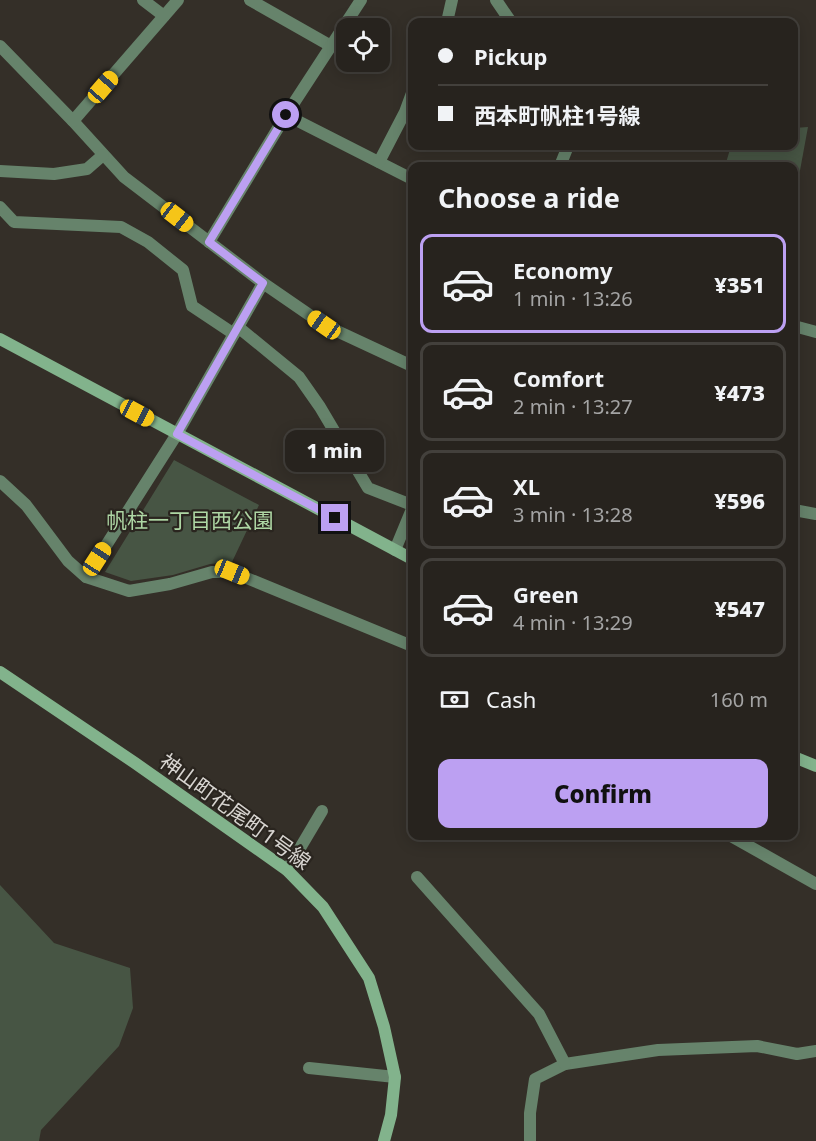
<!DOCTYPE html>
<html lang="en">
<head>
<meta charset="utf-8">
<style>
  body { margin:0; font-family:"Noto Sans","Noto Sans JP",sans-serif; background:#332f2b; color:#f1f3f6; height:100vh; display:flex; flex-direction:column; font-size:22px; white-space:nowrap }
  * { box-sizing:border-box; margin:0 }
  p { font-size:20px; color:#a4a4a4 }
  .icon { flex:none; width:33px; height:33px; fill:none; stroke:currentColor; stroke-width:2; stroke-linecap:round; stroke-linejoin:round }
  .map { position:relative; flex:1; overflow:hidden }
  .side { position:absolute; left:408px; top:162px; width:390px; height:678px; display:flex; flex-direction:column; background:#27231e; border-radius:12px; box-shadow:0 3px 15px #0003,0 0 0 2px #43403c }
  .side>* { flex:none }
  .hud { position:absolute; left:408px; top:18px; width:390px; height:132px; border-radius:12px; box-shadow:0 3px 15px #0003,0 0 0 2px #43403c; display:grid; align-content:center; height:132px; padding:0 30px; background:#27231e }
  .fabs { position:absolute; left:336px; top:18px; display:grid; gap:12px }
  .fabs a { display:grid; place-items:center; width:54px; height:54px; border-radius:12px; background:#27231e; box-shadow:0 3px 15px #0003,0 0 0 2px #43403c; font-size:30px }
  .end { position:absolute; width:27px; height:27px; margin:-14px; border:8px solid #bca0f2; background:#111; box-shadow:0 0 0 3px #111 }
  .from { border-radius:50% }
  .bubble { position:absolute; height:42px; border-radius:12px; background:#27231e; box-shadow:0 3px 15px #0003,0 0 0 2px #43403c; font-size:20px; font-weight:800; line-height:42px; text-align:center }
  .car { position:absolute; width:18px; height:36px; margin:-18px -9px; border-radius:8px; box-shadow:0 0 4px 2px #0007; background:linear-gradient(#f5c518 24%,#345 0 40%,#f5c518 0 76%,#345 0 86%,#f5c518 0) }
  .hud b { display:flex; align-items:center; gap:21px; height:57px; font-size:22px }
  .hud b+b { border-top:2px solid #43403c }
  .hud i { width:15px; height:15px; background:#f1f3f6 }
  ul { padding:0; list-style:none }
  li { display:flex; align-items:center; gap:18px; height:99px; margin:0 12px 9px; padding:0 18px; border:3px solid #43403c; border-radius:12px }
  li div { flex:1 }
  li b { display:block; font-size:22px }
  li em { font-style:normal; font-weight:800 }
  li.selected { border-color:#bca0f2 }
  li>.icon { width:54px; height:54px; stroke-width:1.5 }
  h2 { padding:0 30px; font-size:27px; line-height:72px }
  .pay { display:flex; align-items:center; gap:15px; height:66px; padding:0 30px; font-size:22px }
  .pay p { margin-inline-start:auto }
  .button { display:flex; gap:12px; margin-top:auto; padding:12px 30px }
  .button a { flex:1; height:69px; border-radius:12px; background:#bca0f2; color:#111; font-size:24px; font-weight:800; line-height:69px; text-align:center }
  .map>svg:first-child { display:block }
  .green { fill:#475544 }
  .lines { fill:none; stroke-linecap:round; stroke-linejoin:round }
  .lane { stroke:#66836b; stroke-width:12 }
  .street { stroke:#66836b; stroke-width:12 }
  .secondary { stroke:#82b38c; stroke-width:12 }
  .route { stroke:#bca0f2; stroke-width:8 }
  .labels { text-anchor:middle; stroke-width:4.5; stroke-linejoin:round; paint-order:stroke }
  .park-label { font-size:21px; fill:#aed7a4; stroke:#2a251f }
  .street-label { font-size:21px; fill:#d7d4d0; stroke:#2a251f }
</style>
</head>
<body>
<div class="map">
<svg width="816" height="1141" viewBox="0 0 816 1141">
  <rect width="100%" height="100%" fill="#342f28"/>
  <g class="green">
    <polygon points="808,127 794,203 794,166 725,166 731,146 794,146 794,128"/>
    <polygon points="174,460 259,505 232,562 210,564 173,575 131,581 105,572"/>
    <polygon points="0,885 54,943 130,968 133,1008 119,1046 41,1130 39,1141 0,1141"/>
  </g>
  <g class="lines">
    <g class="lane">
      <polyline points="143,0 164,16"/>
      <polyline points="0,207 14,222 121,227 148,242 183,270 192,306 234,334"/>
      <polyline points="238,327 299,377 320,407 368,488 412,505"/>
      <polyline points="530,1141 530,1113 535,1079 565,1064 658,1050 757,1046 797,1054 816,1051"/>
    </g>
    <g class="street">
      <polyline points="250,0 331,46"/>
      <polyline points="496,0 511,22"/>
      <polyline points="447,22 452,0"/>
      <polyline points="0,46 73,121 124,177 263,283 324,325 412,366"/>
      <polyline points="286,115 412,179"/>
      <polyline points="73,121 178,0"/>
      <polyline points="379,162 405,112 412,93"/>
      <polyline points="560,166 568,146"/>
      <polyline points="0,171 54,174 87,169 103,155"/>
      <polyline points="209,242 286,115 361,0"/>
      <polyline points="794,326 816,332"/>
      <polyline points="0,481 26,505 68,561 86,577 129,591 170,584 212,572 232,572 412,646"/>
      <polyline points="794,510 816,514"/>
      <polyline points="395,550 412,509"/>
      <polyline points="86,577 177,434 263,283"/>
      <polyline points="731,836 816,884"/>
      <polyline points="287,870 322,811"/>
      <polyline points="417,877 539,1014 565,1064"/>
      <polyline points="309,1068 395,1077"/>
    </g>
    <g class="secondary">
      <polyline points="0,339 412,559"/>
      <polyline points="0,672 135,763 287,870 323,907 369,978 384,1027 395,1077 391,1115 384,1141"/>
      <polyline points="794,757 816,766"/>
    </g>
  </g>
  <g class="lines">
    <polyline class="route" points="286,115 209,242 263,283 177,434 335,518"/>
  </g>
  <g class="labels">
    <g class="park-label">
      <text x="190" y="528">帆柱一丁目西公園</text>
    </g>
    <g class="street-label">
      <text transform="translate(235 812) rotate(36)" y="7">神山町花尾町1号線</text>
    </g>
  </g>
</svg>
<div class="fabs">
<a><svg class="icon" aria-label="locate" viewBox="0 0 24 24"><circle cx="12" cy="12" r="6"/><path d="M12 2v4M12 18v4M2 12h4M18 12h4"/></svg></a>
</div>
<i class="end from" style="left:286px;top:115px"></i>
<i class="end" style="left:335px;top:518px"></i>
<div class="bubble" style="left:285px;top:430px;width:99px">1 min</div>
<i class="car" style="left:103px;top:87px;rotate:41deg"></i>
<i class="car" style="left:177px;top:217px;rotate:128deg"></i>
<i class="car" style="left:324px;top:325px;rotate:305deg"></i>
<i class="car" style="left:137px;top:413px;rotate:118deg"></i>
<i class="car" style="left:97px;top:559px;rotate:33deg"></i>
<i class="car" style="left:232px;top:572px;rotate:112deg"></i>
<div class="hud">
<b><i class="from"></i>Pickup</b>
<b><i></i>西本町帆柱1号線</b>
</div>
<section class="side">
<h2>Choose a ride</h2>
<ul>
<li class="selected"><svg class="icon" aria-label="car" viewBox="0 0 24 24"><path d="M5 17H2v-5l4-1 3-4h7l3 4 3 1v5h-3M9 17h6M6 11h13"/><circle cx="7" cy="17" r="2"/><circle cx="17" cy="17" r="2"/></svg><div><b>Economy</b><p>1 min · 13:26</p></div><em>¥351</em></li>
<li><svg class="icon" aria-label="car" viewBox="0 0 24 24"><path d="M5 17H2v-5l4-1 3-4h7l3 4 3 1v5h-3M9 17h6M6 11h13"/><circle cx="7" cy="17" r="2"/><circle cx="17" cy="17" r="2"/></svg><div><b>Comfort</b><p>2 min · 13:27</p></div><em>¥473</em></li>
<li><svg class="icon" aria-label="car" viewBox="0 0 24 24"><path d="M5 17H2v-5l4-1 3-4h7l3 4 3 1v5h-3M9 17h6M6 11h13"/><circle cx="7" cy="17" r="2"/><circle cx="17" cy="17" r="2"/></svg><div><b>XL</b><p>3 min · 13:28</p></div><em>¥596</em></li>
<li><svg class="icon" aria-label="car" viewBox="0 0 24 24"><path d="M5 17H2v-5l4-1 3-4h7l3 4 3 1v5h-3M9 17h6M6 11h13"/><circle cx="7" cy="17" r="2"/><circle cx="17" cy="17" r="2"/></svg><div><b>Green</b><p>4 min · 13:29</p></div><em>¥547</em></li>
</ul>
<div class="pay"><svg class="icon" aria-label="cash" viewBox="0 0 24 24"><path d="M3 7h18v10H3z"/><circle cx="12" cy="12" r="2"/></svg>Cash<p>160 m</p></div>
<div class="button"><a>Confirm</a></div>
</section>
</div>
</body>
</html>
